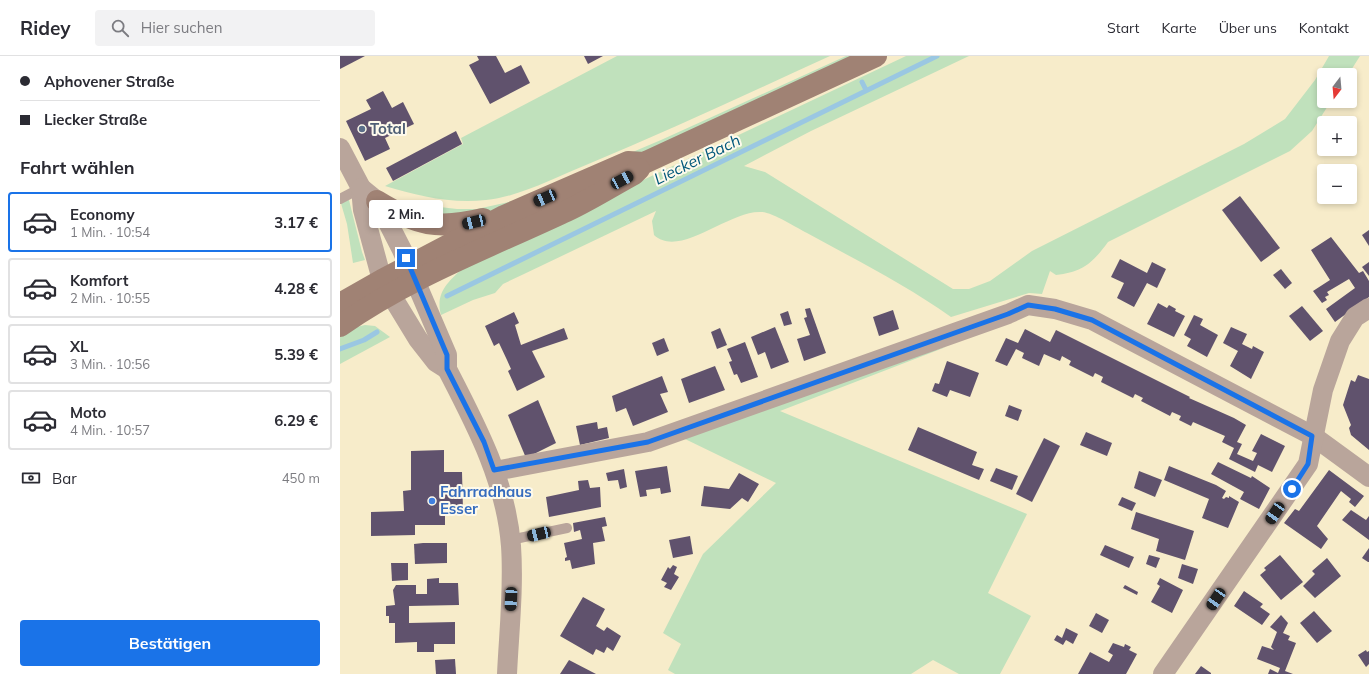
<!DOCTYPE html>
<html lang="de">
<head>
<meta charset="utf-8">
<style>
  body { margin:0; font-family:Mulish,sans-serif; background:#f2f2f3; color:#2b2b33; height:100vh; display:flex; flex-direction:column; font-size:15px; white-space:nowrap }
  * { box-sizing:border-box; margin:0 }
  p { font-size:13px; color:#7c7c81 }
  .icon { flex:none; width:22px; height:22px; fill:none; stroke:currentColor; stroke-width:2; stroke-linecap:round; stroke-linejoin:round }
  .map { position:relative; flex:1; overflow:hidden }
  .sheet { display:flex; flex-direction:column; background:#fff; width:340px }
  .sheet>* { flex:none }
  .banner { display:grid; align-content:center; height:88px; padding:0 20px; background:#fff }
  .needle { width:26px; rotate:196deg }
  .fabs { position:absolute; left:977px; top:12px; display:grid; gap:8px }
  .fabs a { display:grid; place-items:center; width:40px; height:40px; border-radius:4px; background:#fff; box-shadow:0 2px 6px #0003; font-size:20px }
  .end { position:absolute; width:18px; height:18px; margin:-9px; border:5px solid #1a73e8; background:#fff; box-shadow:0 0 0 2px #fff }
  .from { border-radius:50% }
  .bubble { position:absolute; height:28px; border-radius:4px; background:#fff; box-shadow:0 2px 6px #0003; font-size:13px; font-weight:700; line-height:28px; text-align:center }
  .car { position:absolute; width:12px; height:24px; margin:-12px -6px; border-radius:5px; box-shadow:0 0 3px 1px #0007; background:linear-gradient(#222 24%,#8ab4d8 0 40%,#222 0 76%,#8ab4d8 0 86%,#222 0) }
  .banner b { display:flex; align-items:center; gap:14px; height:38px; font-size:15px }
  .banner b+b { border-top:1px solid #e1e1e2 }
  .banner i { width:10px; height:10px; background:#2b2b33 }
  ul { padding:0; list-style:none }
  li { display:flex; align-items:center; gap:12px; height:60px; margin:0 8px 6px; padding:0 12px; border:2px solid #e1e1e2; border-radius:4px }
  li div { flex:1 }
  li b { display:block; font-size:15px }
  li em { font-style:normal; font-weight:700 }
  li.current { border-color:#1a73e8 }
  li>.icon { width:36px; height:36px; stroke-width:1.5 }
  h2 { padding:0 20px; font-size:18px; line-height:48px }
  .pay { display:flex; align-items:center; gap:10px; height:44px; padding:0 20px; font-size:15px }
  .pay p { margin-inline-start:auto }
  .action { display:flex; gap:8px; margin-top:auto; padding:8px 20px }
  .action a { flex:1; height:46px; border-radius:4px; background:#1a73e8; color:#fff; font-size:16px; font-weight:700; line-height:46px; text-align:center }
  header { display:flex; align-items:center; gap:24px; box-sizing:border-box; height:56px; padding:0 20px; background:#fff; border-bottom:1px solid #e1e1e2 }
  header strong { font-size:19px }
  nav { display:flex; gap:22px; margin-inline-start:auto; font-size:14px }
  .search { width:280px; height:36px; background:#f2f2f3; display:flex; align-items:center; gap:10px; box-sizing:border-box; padding:0 14px; border-radius:4px; color:#7c7c81; font-size:15px }
  main { display:flex; flex:1; min-height:0 }
  .map>svg:first-child { display:block }
  .green { fill:#c0e1bc }
  .lines { fill:none; stroke-linecap:round; stroke-linejoin:round }
  .stream { stroke:#9ac7e2; stroke-width:5 }
  .building { fill:#60526d }
  .lane { stroke:#b9a59b; stroke-width:10 }
  .street { stroke:#b9a59b; stroke-width:20 }
  .secondary { stroke:#a08274; stroke-width:22 }
  .route { stroke:#1a73e8; stroke-width:5 }
  .service-dot { fill:#5c6f8a; stroke:#fefaec; stroke-width:1.5 }
  .shop-dot { fill:#3f7fe0; stroke:#fefaec; stroke-width:1.5 }
  .labels { text-anchor:middle; stroke-width:4; stroke-linejoin:round; paint-order:stroke }
  .service-label { font-size:15px; font-weight:bold; fill:#4e5e75; stroke:#fefaec; text-anchor:start }
  .shop-label { font-size:15px; font-weight:bold; fill:#366cbe; stroke:#fefaec; text-anchor:start }
  .water-label { font-size:16px; font-style:italic; fill:#00577b; stroke:#fefaec }
</style>
</head>
<body>
<header>
<strong>Ridey</strong>
<div class="search"><svg class="icon" aria-label="search" viewBox="0 0 24 24"><circle cx="10" cy="10" r="6"/><path d="M15 15l6 6"/></svg>Hier suchen</div>
<nav><a>Start</a><a>Karte</a><a>Über uns</a><a>Kontakt</a></nav>
</header>
<main>
<section class="sheet">
<div class="banner">
<b><i class="from"></i>Aphovener Straße</b>
<b><i></i>Liecker Straße</b>
</div>
<h2>Fahrt wählen</h2>
<ul>
<li class="current"><svg class="icon" aria-label="car" viewBox="0 0 24 24"><path d="M5 17H2v-5l4-1 3-4h7l3 4 3 1v5h-3M9 17h6M6 11h13"/><circle cx="7" cy="17" r="2"/><circle cx="17" cy="17" r="2"/></svg><div><b>Economy</b><p>1 Min. · 10:54</p></div><em>3.17 €</em></li>
<li><svg class="icon" aria-label="car" viewBox="0 0 24 24"><path d="M5 17H2v-5l4-1 3-4h7l3 4 3 1v5h-3M9 17h6M6 11h13"/><circle cx="7" cy="17" r="2"/><circle cx="17" cy="17" r="2"/></svg><div><b>Komfort</b><p>2 Min. · 10:55</p></div><em>4.28 €</em></li>
<li><svg class="icon" aria-label="car" viewBox="0 0 24 24"><path d="M5 17H2v-5l4-1 3-4h7l3 4 3 1v5h-3M9 17h6M6 11h13"/><circle cx="7" cy="17" r="2"/><circle cx="17" cy="17" r="2"/></svg><div><b>XL</b><p>3 Min. · 10:56</p></div><em>5.39 €</em></li>
<li><svg class="icon" aria-label="car" viewBox="0 0 24 24"><path d="M5 17H2v-5l4-1 3-4h7l3 4 3 1v5h-3M9 17h6M6 11h13"/><circle cx="7" cy="17" r="2"/><circle cx="17" cy="17" r="2"/></svg><div><b>Moto</b><p>4 Min. · 10:57</p></div><em>6.29 €</em></li>
</ul>
<div class="pay"><svg class="icon" aria-label="cash" viewBox="0 0 24 24"><path d="M3 7h18v10H3z"/><circle cx="12" cy="12" r="2"/></svg>Bar<p>450 m</p></div>
<div class="action"><a>Bestätigen</a></div>
</section>
<div class="map">
<svg width="1029" height="618" viewBox="0 0 1029 618">
  <rect width="100%" height="100%" fill="#f7ecca"/>
  <g class="green">
    <path d="M 277,0 L 490,0 C 409,37 328,75 246,109 C 216,121 179,141 146,144 C 111,148 78,140 45,130 L 123,88 L 121,82 Z"/>
    <polygon points="506,0 518,0 291,103 176,149 135,161 88,162 91,150 117,153 137,153 182,143 321,84"/>
    <path d="M 566,0 L 629,0 L 471,75 L 404,110 L 425,116 L 613,233 L 629,233 L 650,225 L 692,195 L 904,88 L 945,63 L 975,24 L 989,0 L 1020,0 L 1008,19 L 984,19 L 984,45 L 991,45 L 972,75 L 950,95 L 768,186 C 752,208 742,216 716,219 L 710,215 L 702,238 L 689,237 L 611,261 C 566,229 516,204 467,177 C 457,172 432,156 421,156 C 389,154 340,203 314,179 L 312,165 L 316,155 L 184,218 L 163,228 L 155,237 L 133,244 L 101,259 C 95,237 108,226 123,212 L 301,125 Z"/>
    <polygon points="5,139 9,144 22,196 25,204 13,207 7,168 0,144"/>
    <polygon points="25,269 35,270 50,281 0,308 0,279 8,273"/>
    <polygon points="606,291 440,355 687,458 648,537 691,560 660,618 619,618 593,604 571,618 335,618 328,614 341,588 323,577 363,498 436,427 345,383 517,315"/>
  </g>
  <g class="lines">
    <g class="stream">
      <polyline points="522,26 526,34"/>
      <polyline points="107,240 597,0"/>
      <polyline points="0,293 24,284 37,276"/>
    </g>
  </g>
  <g class="building">
    <polygon points="0,0 25,0 0,13"/>
    <polygon points="137,0 156,0 165,17 181,9 190,27 150,48 129,9 139,4"/>
    <polygon points="244,0 263,0 248,8"/>
    <polygon points="43,35 52,52 63,46 74,68 45,82 50,93 25,105 6,65 31,53 26,44"/>
    <polygon points="116,75 122,88 53,125 46,112"/>
    <polygon points="900,140 940,192 921,206 882,154"/>
    <polygon points="1029,174 1029,190 1022,179"/>
    <polygon points="991,181 1019,217 1023,215 1029,225 1029,241 995,266 986,253 1015,232 1009,223 987,236 989,239 985,241 987,244 982,247 973,235 990,224 971,194"/>
    <polygon points="780,203 807,217 812,206 826,213 817,232 807,227 794,251 777,242 784,227 771,221"/>
    <polygon points="1029,206 1029,220 1022,211"/>
    <polygon points="941,213 952,227 945,233 933,219"/>
    <polygon points="818,247 827,252 829,249 836,253 835,255 845,260 834,281 807,268"/>
    <polygon points="962,250 983,275 970,285 949,260"/>
    <polygon points="470,252 486,297 464,305 457,283 470,279 464,262 467,261 465,253"/>
    <polygon points="553,254 559,273 539,280 533,261"/>
    <polygon points="448,255 452,268 444,270 440,258"/>
    <polygon points="174,256 179,267 175,269 181,289 224,272 228,283 192,295 205,321 177,335 168,315 171,313 167,304 159,287 154,290 145,270"/>
    <polygon points="854,259 863,263 860,269 878,279 867,301 847,290 851,283 844,279"/>
    <polygon points="435,271 449,306 431,313 425,296 418,299 411,281"/>
    <polygon points="891,271 907,278 902,288 912,293 913,290 924,296 911,323 890,310 898,295 883,287"/>
    <polygon points="380,272 387,289 377,293 371,276"/>
    <polygon points="685,273 710,286 716,274 850,341 849,342 894,362 906,369 897,386 902,388 897,398 913,405 917,397 912,395 921,378 945,390 932,416 918,409 915,416 889,403 894,392 882,386 885,380 853,366 851,370 839,364 841,360 832,356 830,360 801,345 803,342 795,338 793,342 761,326 763,321 755,317 753,321 729,309 731,305 722,300 720,305 704,298 699,310 682,302 684,297 676,293 667,310 655,305 666,282 678,287"/>
    <polygon points="324,282 329,295 317,300 312,287"/>
    <polygon points="405,286 418,321 401,327 397,318 394,319 389,306 392,305 387,293"/>
    <polygon points="607,305 639,317 630,341 610,334 607,341 592,335 595,327 599,328"/>
    <polygon points="375,310 385,334 349,347 341,323"/>
    <polygon points="1018,319 1029,323 1029,394 1011,379 1009,372 1011,369 1003,349 1011,324 1015,326"/>
    <polygon points="322,320 328,336 320,338 328,356 293,370 286,352 276,356 272,340"/>
    <polygon points="198,344 216,387 186,402 168,359"/>
    <polygon points="669,349 682,354 678,365 665,360"/>
    <polygon points="257,366 258,373 267,371 269,382 240,389 236,370"/>
    <polygon points="578,371 637,396 632,409 644,413 639,424 568,394"/>
    <polygon points="746,376 772,387 767,400 740,389"/>
    <polygon points="704,382 720,390 692,446 676,438"/>
    <polygon points="104,394 104,416 122,416 123,454 105,455 105,469 75,469 75,479 31,480 31,456 64,455 63,435 71,434 71,395"/>
    <polygon points="878,406 911,422 912,420 930,432 919,453 900,443 904,436 871,418"/>
    <polygon points="327,410 331,436 321,438 320,432 306,434 307,440 300,441 295,415"/>
    <polygon points="829,410 876,429 886,435 882,442 884,443 886,441 889,442 889,440 899,446 888,472 862,462 869,443 824,424"/>
    <polygon points="656,412 678,420 672,434 650,425"/>
    <polygon points="284,413 287,431 280,433 278,424 268,425 266,417"/>
    <polygon points="989,414 1024,440 1015,451 1009,446 1011,443 1001,435 977,470 988,483 981,493 944,467 955,453 959,455"/>
    <polygon points="799,415 822,424 815,441 794,432"/>
    <polygon points="399,417 419,428 408,446 402,442 390,453 361,450 364,430 389,433"/>
    <polygon points="248,424 250,432 260,431 261,451 209,461 206,441 239,434 238,425"/>
    <polygon points="782,441 796,447 792,455 778,449"/>
    <polygon points="1011,454 1026,464 1029,460 1029,484 1002,464"/>
    <polygon points="796,456 854,475 845,504 816,495 819,483 791,473"/>
    <polygon points="265,461 267,470 262,471 265,485 253,487 255,508 232,513 230,504 225,505 225,502 227,501 224,487 242,483 240,474 234,476 233,467"/>
    <polygon points="350,480 353,498 333,502 329,484"/>
    <polygon points="83,487 107,487 107,507 75,508 74,488"/>
    <polygon points="765,489 794,501 789,512 760,499"/>
    <polygon points="1029,492 1029,506 1028,506 1022,502"/>
    <polygon points="809,499 820,502 816,512 806,508"/>
    <polygon points="940,499 963,526 941,544 920,519 926,514 924,512"/>
    <polygon points="987,502 1001,520 975,542 963,530 975,518 972,515"/>
    <polygon points="51,507 68,507 68,524 52,525"/>
    <polygon points="842,508 858,513 853,528 838,522"/>
    <polygon points="333,509 337,511 334,518 339,521 331,534 324,531 327,527 321,524 328,511 330,513"/>
    <polygon points="99,522 99,527 118,527 119,549 69,550 69,567 115,566 115,588 94,588 94,596 77,596 77,586 55,587 55,567 49,567 49,560 46,560 46,550 55,549 53,534 56,529 76,529 76,538 87,538 87,523"/>
    <polygon points="820,522 843,534 832,557 811,546 820,530 817,528"/>
    <polygon points="785,529 798,536 797,539 783,532"/>
    <polygon points="904,535 923,548 920,551 930,558 922,569 894,550"/>
    <polygon points="243,541 265,553 256,570 264,575 267,571 281,580 273,595 267,591 264,597 256,593 253,599 220,580"/>
    <polygon points="974,555 992,575 977,587 960,567"/>
    <polygon points="756,557 769,564 762,577 749,570"/>
    <polygon points="941,559 948,567 943,577 950,580 948,584 956,587 945,615 953,618 928,618 930,613 938,617 940,612 917,603 922,590 934,594 931,591 937,576 930,571"/>
    <polygon points="726,572 738,578 733,588 726,584 723,589 714,584 717,579 722,582"/>
    <polygon points="773,587 784,591 785,588 791,591 789,594 797,598 786,618 738,618 750,596 769,606 773,599 768,596"/>
    <polygon points="1026,594 1027,596 1029,595 1029,608 1026,611 1018,599"/>
    <polygon points="115,603 116,618 96,618 95,604"/>
    <polygon points="229,604 256,618 220,618"/>
    <polygon points="861,610 871,617 871,618 855,618"/>
  </g>
  <g class="lines">
    <g class="lane">
      <polyline points="0,143 21,132"/>
      <polyline points="170,484 227,472"/>
    </g>
    <g class="street">
      <polyline points="0,92 21,132 23,154 42,224 78,283 96,306 107,313"/>
      <path d="M 21,132 L 37,145 L 62,194 L 107,299 L 107,313 C 136,369 166,425 171,490 C 174,532 169,576 167,618"/>
      <polyline points="155,415 308,386 668,258 688,249 715,253 752,264 973,380 1029,421"/>
      <polyline points="823,618 968,408 983,334 1000,285 1015,261 1029,252"/>
    </g>
    <g class="secondary">
      <path d="M 37,145 C 76,169 98,174 143,163"/>
      <polyline points="0,248 42,224 164,160 288,106 304,107 536,0"/>
      <path d="M 0,270 C 68,222 147,192 222,157 C 247,146 270,131 294,118 L 299,113"/>
    </g>
  </g>
  <g class="lines">
    <polyline class="route" points="66,202 107,299 107,313 144,386 154,414 308,386 668,258 688,249 715,253 752,264 972,380 968,408 952,433"/>
  </g>
  <circle class="service-dot" cx="22" cy="73" r="4"/>
  <circle class="shop-dot" cx="92" cy="445" r="4"/>
  <g class="labels">
    <g class="service-label">
      <text x="30" y="78">Total</text>
    </g>
    <g class="shop-label">
      <text x="100" y="441">Fahrradhaus<tspan x="100" dy="17">Esser</tspan></text>
    </g>
    <g class="water-label">
      <text transform="translate(357 103) rotate(-26)" y="6">Liecker Bach</text>
    </g>
  </g>
</svg>
<div class="fabs">
<a><svg class="needle" viewBox="-14 -14 28 28"><path d="M0-13l5 13h-10z" fill="#e53935"/><path d="M0 13l5-13h-10z" fill="#7c7c81"/></svg></a>
<a>+</a>
<a>−</a>
</div>
<i class="end from" style="left:952px;top:433px"></i>
<i class="end" style="left:66px;top:202px"></i>
<div class="bubble" style="left:29px;top:144px;width:74px">2 Min.</div>
<i class="car" style="left:282px;top:124px;rotate:62deg"></i>
<i class="car" style="left:205px;top:142px;rotate:247deg"></i>
<i class="car" style="left:134px;top:166px;rotate:257deg"></i>
<i class="car" style="left:935px;top:457px;rotate:214deg"></i>
<i class="car" style="left:199px;top:478px;rotate:257deg"></i>
<i class="car" style="left:171px;top:543px;rotate:183deg"></i>
<i class="car" style="left:876px;top:543px;rotate:214deg"></i>
</div>
</main>
</body>
</html>
